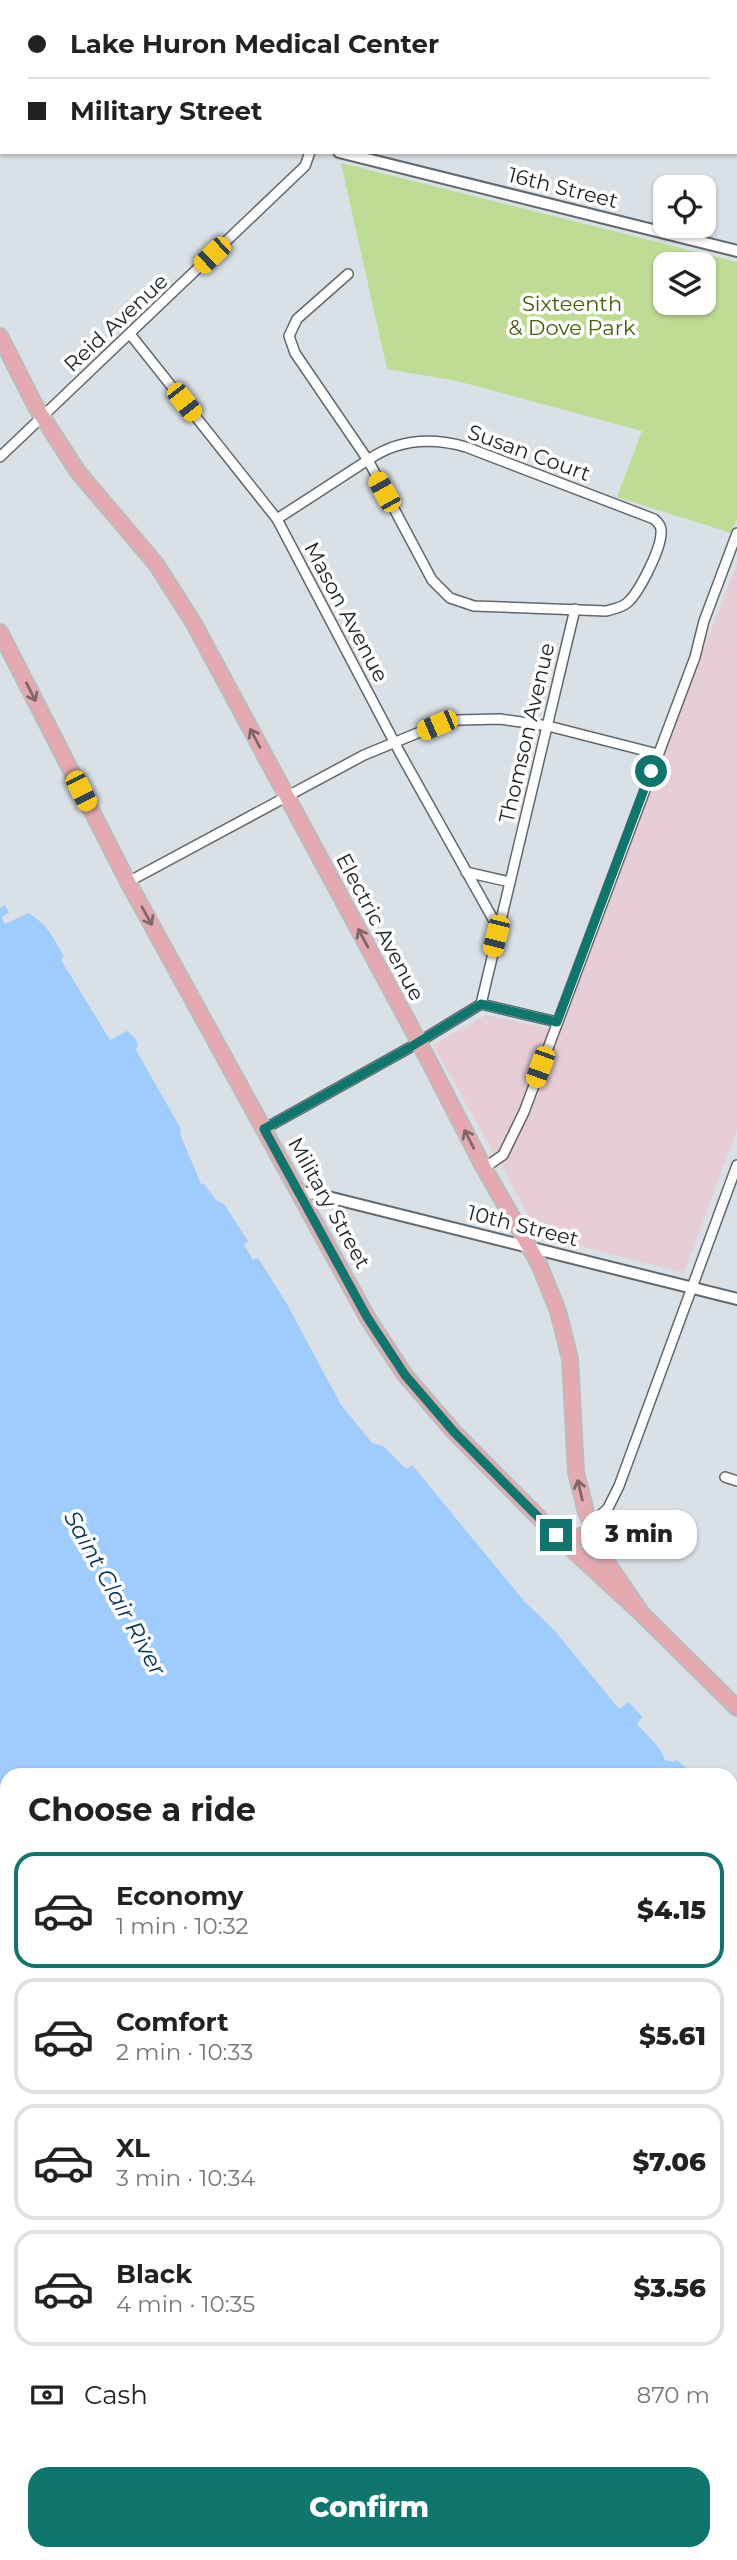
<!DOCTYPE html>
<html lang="en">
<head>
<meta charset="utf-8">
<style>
  body { margin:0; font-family:Montserrat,sans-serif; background:#f6f6f6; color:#222; height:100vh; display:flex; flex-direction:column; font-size:26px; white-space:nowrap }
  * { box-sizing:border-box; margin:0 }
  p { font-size:23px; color:#767676 }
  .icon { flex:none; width:38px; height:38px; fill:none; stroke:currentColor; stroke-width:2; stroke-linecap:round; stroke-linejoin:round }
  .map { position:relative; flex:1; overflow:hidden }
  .panel { position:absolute; left:0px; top:1768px; width:738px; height:793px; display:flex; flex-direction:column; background:#fff; border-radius:21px 21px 0 0; box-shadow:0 2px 5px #0004 }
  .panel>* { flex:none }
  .hud { position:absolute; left:0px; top:0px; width:738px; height:154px; box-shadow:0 2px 5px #0004; display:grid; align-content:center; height:154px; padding:0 28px; background:#fff }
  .buttons { position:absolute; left:653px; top:175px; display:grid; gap:14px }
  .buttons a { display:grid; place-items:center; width:63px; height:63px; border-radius:14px; background:#fff; box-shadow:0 2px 5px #0004; font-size:35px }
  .end { position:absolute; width:32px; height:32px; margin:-16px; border:9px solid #0f766e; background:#fff; box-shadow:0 0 0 4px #fff }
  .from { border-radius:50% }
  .bubble { position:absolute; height:49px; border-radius:21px; background:#fff; box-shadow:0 2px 5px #0004; font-size:23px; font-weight:800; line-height:49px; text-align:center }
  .car { position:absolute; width:21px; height:42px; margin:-21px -10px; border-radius:9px; box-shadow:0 0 5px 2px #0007; background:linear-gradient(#f5c518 24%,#345 0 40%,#f5c518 0 76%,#345 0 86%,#f5c518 0) }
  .hud b { display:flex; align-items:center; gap:24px; height:66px; font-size:26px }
  .hud b+b { border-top:2px solid #e0e0e0 }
  .hud i { width:18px; height:18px; background:#222 }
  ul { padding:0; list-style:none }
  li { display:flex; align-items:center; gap:21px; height:116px; margin:0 14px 10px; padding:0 14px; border:4px solid #e0e0e0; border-radius:21px }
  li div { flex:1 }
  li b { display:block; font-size:26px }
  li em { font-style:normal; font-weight:800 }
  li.active { border-color:#0f766e }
  li>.icon { width:63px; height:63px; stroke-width:1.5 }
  h2 { padding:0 28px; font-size:32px; line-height:84px }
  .pay { display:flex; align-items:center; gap:18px; height:77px; padding:0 28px; font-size:26px }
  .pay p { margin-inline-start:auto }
  .cta { display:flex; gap:14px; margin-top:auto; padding:14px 28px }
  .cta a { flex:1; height:80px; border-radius:21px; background:#0f766e; color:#fff; font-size:28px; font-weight:800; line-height:80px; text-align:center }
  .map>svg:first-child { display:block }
  .industrial { fill:#dbd0e5 }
  .medical { fill:#e7ced6 }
  .green { fill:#bfdc94; fill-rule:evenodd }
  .water { fill:#9dccfd }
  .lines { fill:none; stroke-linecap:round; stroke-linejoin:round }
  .minor-casing { stroke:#61686d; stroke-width:12 }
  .tertiary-casing { stroke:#61686d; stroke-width:14 }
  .primary-casing { stroke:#bcbcbd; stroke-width:18 }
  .minor { stroke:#fff; stroke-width:9 }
  .tertiary { stroke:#fff; stroke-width:10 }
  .primary { stroke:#e4aaaf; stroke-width:14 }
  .rail { stroke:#393c3f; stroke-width:2.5; stroke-dasharray:10 5; stroke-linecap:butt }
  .oneway { stroke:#816669 }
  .route { stroke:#0f766e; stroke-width:9 }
  .labels { text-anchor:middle; stroke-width:7; stroke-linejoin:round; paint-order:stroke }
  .street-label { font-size:21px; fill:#1e2123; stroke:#fff }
  .park-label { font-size:21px; fill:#445d06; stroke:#fff }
  .water-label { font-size:23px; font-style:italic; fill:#022f55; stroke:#fff }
</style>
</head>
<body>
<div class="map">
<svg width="737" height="2560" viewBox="0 0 737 2560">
  <rect width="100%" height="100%" fill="#d9e0e6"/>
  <polygon class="industrial" points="0,2014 7,2022 7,2553 486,2553 491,2560 0,2560"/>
  <polygon class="medical" points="737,563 737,1129 684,1273 540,1235 433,1045 486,1015 556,1030"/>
  <path class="green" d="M 341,163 L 737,262 L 737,519 L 731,533 L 617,497 L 642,431 L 457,381 L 387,369 ZM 665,264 L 704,264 L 704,303 L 665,303 Z"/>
  <g class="water">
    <path d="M 5,905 L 9,912 L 1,918 L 5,924 L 28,913 C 47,924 54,938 64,957 L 61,960 L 110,1040 L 127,1031 L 135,1038 L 138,1046 L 136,1050 L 181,1129 L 180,1134 L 201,1184 L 204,1184 L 216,1200 L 224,1204 L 248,1241 L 244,1245 L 253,1260 L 258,1258 L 287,1304 L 341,1405 L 372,1443 L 383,1446 L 406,1469 L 412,1465 L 524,1601 L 555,1631 L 619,1709 L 629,1702 L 642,1717 L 637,1724 L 660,1749 L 665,1760 L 673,1762 L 677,1760 L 686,1768 L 681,1772 L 684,1774 L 7,1774 L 7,2022 L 0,2014 L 0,908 Z"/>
    <polygon points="732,1843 737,1848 737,2560 491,2560 486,2553 732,2553"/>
  </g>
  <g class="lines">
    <defs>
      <g id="minor">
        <polyline points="71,2 72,0"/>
        <polyline points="96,2 97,0"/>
        <polyline points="130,334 277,519 400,753 498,928"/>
        <polyline points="0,457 305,166 310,152"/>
        <path d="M 277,519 L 368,460 C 398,439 431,437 466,447 L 654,519 C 659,523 662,527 661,533 C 661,549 639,593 627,603 C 621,608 613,609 606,611 L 474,606 L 450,598 L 432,580 L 368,460 L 295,353 L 289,336 L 297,319 L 348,274"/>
        <polyline points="466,872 510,882"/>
        <polyline points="128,882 364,755 437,725 458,720 500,719 548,726 658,754"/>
        <polyline points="481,1004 575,609"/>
        <polyline points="481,1004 557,1022"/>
        <polyline points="264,1129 409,1048 481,1004"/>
        <polyline points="484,1168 503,1155 524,1112 695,657 704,621 737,533"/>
        <polyline points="725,1477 737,1481"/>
        <polyline points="591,1524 608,1508 619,1486 737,1165"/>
      </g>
      <g id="tertiary">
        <polyline points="346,2 346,0"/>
        <polyline points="0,66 2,66"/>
        <polyline points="339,152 737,251"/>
        <polyline points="299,1192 316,1194 737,1299"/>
        <polyline points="208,2560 216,2553"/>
      </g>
      <g id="primary">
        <polyline points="0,336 36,407 78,472 156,564 193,622 419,1042 484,1168 539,1264 558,1311 570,1359 576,1472 586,1512 608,1564 643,1615"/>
        <polyline points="0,632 128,882 367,1317 405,1375 454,1432 556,1535 643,1615 737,1708"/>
        <path d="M 558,1536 C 573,1540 579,1537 593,1531"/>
      </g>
    </defs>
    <use href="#minor" class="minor-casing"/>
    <use href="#tertiary" class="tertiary-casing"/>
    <use href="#primary" class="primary-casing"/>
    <use href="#minor" class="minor"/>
    <use href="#tertiary" class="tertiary"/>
    <use href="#primary" class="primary"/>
    <g class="rail">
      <polyline points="0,2223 7,2231"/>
      <polyline points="0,2237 7,2245"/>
      <polyline points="0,2313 7,2321"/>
      <polyline points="212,2553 218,2560"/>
    </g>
  </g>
  <defs><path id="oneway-shaft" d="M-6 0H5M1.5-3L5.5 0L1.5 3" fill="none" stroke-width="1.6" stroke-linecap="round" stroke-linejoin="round" transform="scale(1.75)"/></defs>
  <g class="oneway">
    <use href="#oneway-shaft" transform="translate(31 692) rotate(63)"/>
    <use href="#oneway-shaft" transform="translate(255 738) rotate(-118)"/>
    <use href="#oneway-shaft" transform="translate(147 916) rotate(61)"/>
    <use href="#oneway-shaft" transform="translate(363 938) rotate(-118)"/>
    <use href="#oneway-shaft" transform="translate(469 1139) rotate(-117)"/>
    <use href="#oneway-shaft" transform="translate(580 1490) rotate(-103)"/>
  </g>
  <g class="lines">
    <polyline class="route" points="556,1535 454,1432 405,1375 367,1317 264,1129 409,1048 481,1004 557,1022 651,771"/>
  </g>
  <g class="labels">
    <g class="street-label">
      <text transform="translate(563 188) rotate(14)" y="7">16th Street</text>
      <text transform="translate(116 323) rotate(-43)" y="7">Reid Avenue</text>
      <text transform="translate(529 453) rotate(20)" y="7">Susan Court</text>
      <text transform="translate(346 612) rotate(62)" y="7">Mason Avenue</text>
      <text transform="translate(527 733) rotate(-77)" y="7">Thomson Avenue</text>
      <text transform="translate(380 927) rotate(62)" y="7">Electric Avenue</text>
      <text transform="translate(329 1203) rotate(61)" y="7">Military Street</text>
      <text transform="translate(523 1226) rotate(14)" y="7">10th Street</text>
    </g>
    <g class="park-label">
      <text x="572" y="311">Sixteenth<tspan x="572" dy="24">&amp; Dove Park</tspan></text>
    </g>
    <g class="water-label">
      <text transform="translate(115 1593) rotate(61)" y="8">Saint Clair River</text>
    </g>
  </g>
</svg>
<div class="buttons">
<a><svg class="icon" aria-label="locate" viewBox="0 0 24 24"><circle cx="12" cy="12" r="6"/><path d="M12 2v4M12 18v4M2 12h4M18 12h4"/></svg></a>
<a><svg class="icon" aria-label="layers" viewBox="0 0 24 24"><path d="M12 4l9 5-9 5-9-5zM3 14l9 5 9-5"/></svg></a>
</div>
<i class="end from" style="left:651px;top:771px"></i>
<i class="end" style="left:556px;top:1535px"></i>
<div class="bubble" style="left:581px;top:1510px;width:116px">3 min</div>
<i class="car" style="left:212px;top:255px;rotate:226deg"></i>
<i class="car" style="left:184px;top:402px;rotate:142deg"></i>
<i class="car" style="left:384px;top:492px;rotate:331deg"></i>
<i class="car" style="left:437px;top:725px;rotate:247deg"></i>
<i class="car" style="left:81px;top:791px;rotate:153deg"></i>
<i class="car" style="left:496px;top:936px;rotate:194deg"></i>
<i class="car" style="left:540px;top:1067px;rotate:200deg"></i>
<div class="hud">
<b><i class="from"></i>Lake Huron Medical Center</b>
<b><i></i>Military Street</b>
</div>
<section class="panel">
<h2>Choose a ride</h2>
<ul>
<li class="active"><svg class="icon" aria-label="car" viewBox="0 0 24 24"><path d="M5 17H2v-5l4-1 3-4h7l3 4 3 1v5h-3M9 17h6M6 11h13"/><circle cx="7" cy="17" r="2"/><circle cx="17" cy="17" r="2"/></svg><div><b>Economy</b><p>1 min · 10:32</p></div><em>$4.15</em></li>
<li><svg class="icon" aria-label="car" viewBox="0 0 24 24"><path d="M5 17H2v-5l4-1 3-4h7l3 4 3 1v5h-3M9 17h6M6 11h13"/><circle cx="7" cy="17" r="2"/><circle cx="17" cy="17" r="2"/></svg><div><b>Comfort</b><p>2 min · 10:33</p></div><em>$5.61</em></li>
<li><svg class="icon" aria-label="car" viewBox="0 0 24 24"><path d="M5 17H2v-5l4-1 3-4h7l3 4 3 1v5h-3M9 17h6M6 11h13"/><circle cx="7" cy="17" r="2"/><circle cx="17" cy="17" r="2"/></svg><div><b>XL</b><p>3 min · 10:34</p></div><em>$7.06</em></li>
<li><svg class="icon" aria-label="car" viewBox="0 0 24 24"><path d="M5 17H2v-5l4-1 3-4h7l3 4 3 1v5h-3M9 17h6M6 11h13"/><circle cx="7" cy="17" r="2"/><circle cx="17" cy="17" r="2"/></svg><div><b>Black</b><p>4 min · 10:35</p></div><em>$3.56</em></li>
</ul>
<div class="pay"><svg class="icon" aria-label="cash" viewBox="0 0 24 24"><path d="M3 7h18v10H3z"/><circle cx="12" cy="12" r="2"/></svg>Cash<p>870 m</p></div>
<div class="cta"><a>Confirm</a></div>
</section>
</div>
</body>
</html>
